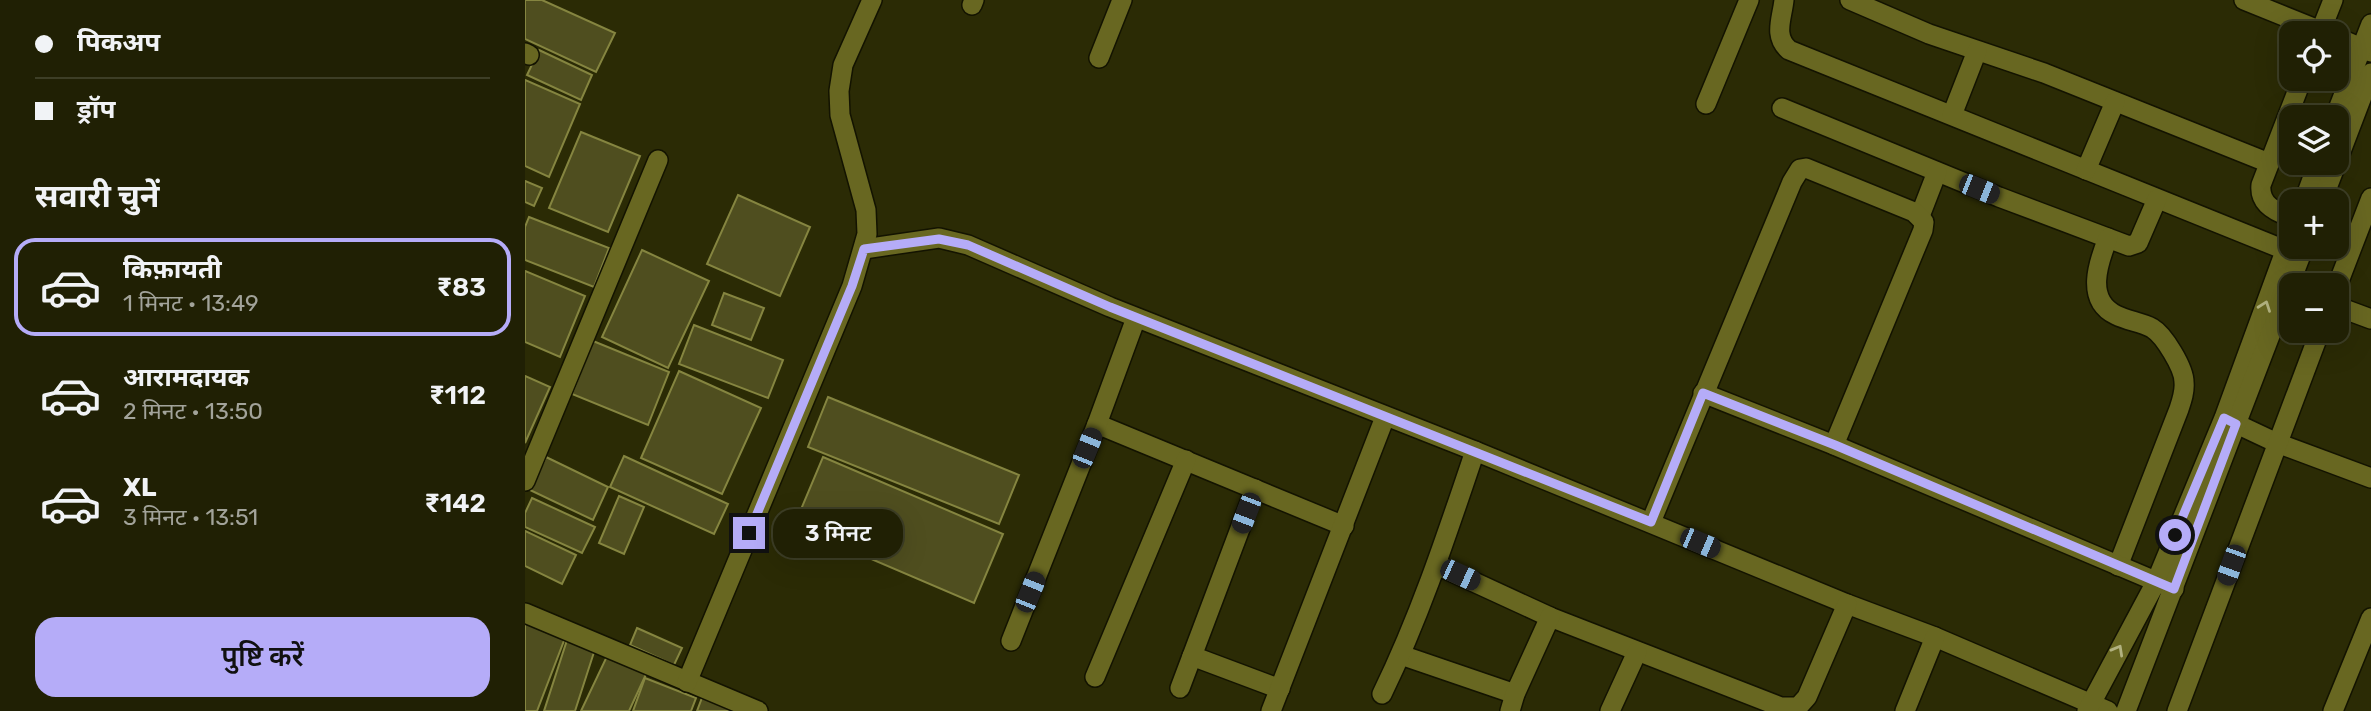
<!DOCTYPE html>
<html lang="hi">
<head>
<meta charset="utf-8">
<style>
  body { margin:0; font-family:Rubik,"Noto Sans Devanagari",sans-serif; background:#28280e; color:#f1f3f6; height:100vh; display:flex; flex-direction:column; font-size:26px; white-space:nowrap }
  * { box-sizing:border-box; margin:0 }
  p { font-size:23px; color:#a2a39a }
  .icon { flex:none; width:38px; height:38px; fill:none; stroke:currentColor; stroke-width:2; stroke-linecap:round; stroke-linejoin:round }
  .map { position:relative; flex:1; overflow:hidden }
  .sheet { display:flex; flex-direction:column; background:#202004; width:525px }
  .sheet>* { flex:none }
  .top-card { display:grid; align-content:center; height:154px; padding:0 35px; background:#202004 }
  .tools { position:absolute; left:1754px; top:21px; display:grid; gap:14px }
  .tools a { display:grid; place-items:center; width:70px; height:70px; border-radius:14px; background:#202004; box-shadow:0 7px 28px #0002,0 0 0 2px #3d3e26; font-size:35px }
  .end { position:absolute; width:32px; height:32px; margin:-16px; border:9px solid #b5acf8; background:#111; box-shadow:0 0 0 4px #111 }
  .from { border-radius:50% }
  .bubble { position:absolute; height:49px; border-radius:21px; background:#202004; box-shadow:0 7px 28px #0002,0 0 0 2px #3d3e26; font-size:23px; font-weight:600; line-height:49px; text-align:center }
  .car { position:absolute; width:21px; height:42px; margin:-21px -10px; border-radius:9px; box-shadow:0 0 5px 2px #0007; background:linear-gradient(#222 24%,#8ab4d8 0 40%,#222 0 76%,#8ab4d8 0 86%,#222 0) }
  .top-card b { display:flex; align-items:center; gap:24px; height:66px; font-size:26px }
  .top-card b+b { border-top:2px solid #3d3e26 }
  .top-card i { width:18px; height:18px; background:#f1f3f6 }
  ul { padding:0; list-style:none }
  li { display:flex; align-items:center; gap:21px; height:98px; margin:0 14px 10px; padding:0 21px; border:4px solid transparent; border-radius:21px }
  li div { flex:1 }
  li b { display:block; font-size:26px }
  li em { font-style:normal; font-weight:600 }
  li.selected { border-color:#b5acf8 }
  li>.icon { width:63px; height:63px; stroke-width:1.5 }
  h2 { padding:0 35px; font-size:32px; line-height:84px }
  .button { display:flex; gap:14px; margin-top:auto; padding:14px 35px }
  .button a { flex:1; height:80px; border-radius:21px; background:#b5acf8; color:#111; font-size:28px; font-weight:600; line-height:80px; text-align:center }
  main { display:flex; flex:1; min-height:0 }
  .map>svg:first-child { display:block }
  .building { fill:#4f4e1f; stroke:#858540; stroke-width:2 }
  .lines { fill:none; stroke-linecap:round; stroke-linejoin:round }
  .minor-casing { stroke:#131301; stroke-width:22 }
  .minor { stroke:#686721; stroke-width:19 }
  .oneway { stroke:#b2b280 }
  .route { stroke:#b5acf8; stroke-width:9 }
</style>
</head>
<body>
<main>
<section class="sheet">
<div class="top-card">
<b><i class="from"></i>पिकअप</b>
<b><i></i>ड्रॉप</b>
</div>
<h2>सवारी चुनें</h2>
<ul>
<li class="selected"><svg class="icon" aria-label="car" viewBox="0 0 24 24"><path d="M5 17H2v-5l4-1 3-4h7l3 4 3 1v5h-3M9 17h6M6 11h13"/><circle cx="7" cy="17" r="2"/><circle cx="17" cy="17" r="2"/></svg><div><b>किफ़ायती</b><p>1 मिनट · 13:49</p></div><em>₹83</em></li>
<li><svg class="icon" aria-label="car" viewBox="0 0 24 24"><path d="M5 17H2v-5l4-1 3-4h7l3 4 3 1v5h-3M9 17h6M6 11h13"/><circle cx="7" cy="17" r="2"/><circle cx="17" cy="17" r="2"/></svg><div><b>आरामदायक</b><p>2 मिनट · 13:50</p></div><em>₹112</em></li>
<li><svg class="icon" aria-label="car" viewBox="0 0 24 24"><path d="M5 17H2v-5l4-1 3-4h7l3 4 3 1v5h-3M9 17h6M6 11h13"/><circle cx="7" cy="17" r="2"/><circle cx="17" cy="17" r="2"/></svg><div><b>XL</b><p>3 मिनट · 13:51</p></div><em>₹142</em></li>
</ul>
<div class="button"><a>पुष्टि करें</a></div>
</section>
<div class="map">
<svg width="1846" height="711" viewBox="0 0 1846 711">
  <rect width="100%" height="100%" fill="#2b2b05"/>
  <g class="building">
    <polygon points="0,0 17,0 90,33 71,72 0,39"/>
    <polygon points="14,50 67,75 56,100 2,75"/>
    <polygon points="0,80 55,104 24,177 0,166"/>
    <polygon points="56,132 115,156 83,232 24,208"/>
    <polygon points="0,181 17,188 9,206 0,202"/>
    <polygon points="213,195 285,227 255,296 182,264"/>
    <polygon points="4,217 84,248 69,287 0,260 0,227"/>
    <polygon points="117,250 184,281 143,368 77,337"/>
    <polygon points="0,271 60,296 35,357 0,342"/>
    <polygon points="199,293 239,308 226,340 187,325"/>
    <polygon points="169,325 258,360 243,398 154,364"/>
    <polygon points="68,341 144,372 123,425 47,394"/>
    <polygon points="154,371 236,408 197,494 116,458"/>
    <polygon points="0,376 25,387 0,443"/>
    <polygon points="303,397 494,475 474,524 283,447"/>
    <polygon points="99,456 203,504 189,534 85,487"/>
    <polygon points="21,457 83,487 68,520 5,490"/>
    <polygon points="298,457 478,534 449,603 269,526"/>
    <polygon points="94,496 119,507 99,554 74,543"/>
    <polygon points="7,498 70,527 57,553 0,527 0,513"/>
    <polygon points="0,531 51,555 37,584 0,566"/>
    <polygon points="0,622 40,638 12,711 0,711"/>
    <polygon points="112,628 157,648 149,665 105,645"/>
    <polygon points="43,637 71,646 50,711 19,711"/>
    <polygon points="84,652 123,670 104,711 56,711"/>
    <polygon points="120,678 171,698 166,711 108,711"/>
    <polygon points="178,695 215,711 172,711"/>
  </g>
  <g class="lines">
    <defs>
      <g id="minor">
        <path d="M 1259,0 C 1257,19 1248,36 1264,50 L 1760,250"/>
        <polyline points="1325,0 1404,34 1519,73 1744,163"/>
        <polyline points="1719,0 1801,33"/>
        <polyline points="447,5 449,0"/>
        <polyline points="1795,33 1808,0"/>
        <polyline points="1811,37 1846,52"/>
        <polyline points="0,53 4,55"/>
        <polyline points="574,58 597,0"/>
        <polyline points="1181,104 1224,0"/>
        <polyline points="1257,108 1474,197 1604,246 1613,243 1632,199"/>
        <polyline points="1427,115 1452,51"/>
        <polyline points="1810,117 1846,24"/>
        <polyline points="1561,170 1590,102"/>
        <polyline points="1779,201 1793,163"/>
        <polyline points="1797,201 1846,73"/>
        <polyline points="1395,216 1412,172"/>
        <path d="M 1766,217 C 1750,212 1734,204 1736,185 L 1777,79"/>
        <path d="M 1583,238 C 1573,263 1560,300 1591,315 C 1603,321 1616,322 1627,328 C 1639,335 1659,368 1659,382 C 1660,391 1657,400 1654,409 L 1593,566"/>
        <polyline points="339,249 414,238 443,245 585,307 950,451 1322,604 1410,637 1583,711"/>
        <polyline points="1811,289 1846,198"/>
        <polyline points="1811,306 1846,319"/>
        <polyline points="1178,393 1309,445 1649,589"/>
        <polyline points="1701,419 1752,443 1846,478"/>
        <polyline points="572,424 819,526"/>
        <polyline points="0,481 133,160"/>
        <polyline points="1126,522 1267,182 1275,169 1281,168 1389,212 1399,222 1398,230 1309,445"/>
        <polyline points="912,565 1025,617 1256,707 1273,707 1282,697 1322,604"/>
        <polyline points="0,613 233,711"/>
        <polyline points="486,641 572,424 611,318"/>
        <polyline points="876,655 990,694"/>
        <polyline points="667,656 755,689"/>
        <polyline points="570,677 661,460"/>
        <polyline points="162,682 327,286 342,234 341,210 315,115 314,91 318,65 347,0"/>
        <polyline points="655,688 730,489"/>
        <path d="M 857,694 C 895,616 922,534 950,451"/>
        <polyline points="746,711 860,417"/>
        <polyline points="985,711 990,694 1025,617"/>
        <polyline points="1085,711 1112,652"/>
        <polyline points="1380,711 1410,637"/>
        <polyline points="1562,711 1631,582 1699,418 1766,235"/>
        <polyline points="1601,711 1779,247"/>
        <polyline points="1652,711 1795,331"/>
        <polyline points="1808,711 1846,618"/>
      </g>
    </defs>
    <use href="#minor" class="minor-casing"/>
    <use href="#minor" class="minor"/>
  </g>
  <defs><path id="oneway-chevron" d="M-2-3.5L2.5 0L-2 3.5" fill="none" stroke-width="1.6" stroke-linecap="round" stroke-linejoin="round" transform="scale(1.75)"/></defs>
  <g class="oneway">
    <use href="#oneway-chevron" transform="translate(1740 306) rotate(-70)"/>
    <use href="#oneway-chevron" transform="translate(1593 650) rotate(-61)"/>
  </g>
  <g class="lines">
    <polyline class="route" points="224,533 327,286 339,249 414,239 443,245 585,307 1126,522 1178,393 1310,445 1649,589 1711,424 1699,418 1650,535"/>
  </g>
</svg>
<div class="tools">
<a><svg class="icon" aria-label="locate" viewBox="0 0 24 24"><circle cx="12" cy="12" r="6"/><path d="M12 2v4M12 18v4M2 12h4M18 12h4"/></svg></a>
<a><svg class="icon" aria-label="layers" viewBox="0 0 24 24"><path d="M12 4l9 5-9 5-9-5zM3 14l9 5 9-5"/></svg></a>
<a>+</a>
<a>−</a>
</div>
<i class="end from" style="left:1650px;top:535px"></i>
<i class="end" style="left:224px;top:533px"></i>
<div class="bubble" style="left:248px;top:509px;width:130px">3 मिनट</div>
<i class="car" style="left:1454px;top:189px;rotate:112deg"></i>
<i class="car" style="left:562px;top:448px;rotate:22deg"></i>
<i class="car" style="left:721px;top:513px;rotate:201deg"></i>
<i class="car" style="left:1175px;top:543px;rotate:113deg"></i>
<i class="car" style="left:1706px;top:565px;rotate:200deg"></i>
<i class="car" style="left:935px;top:575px;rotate:115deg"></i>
<i class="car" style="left:505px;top:592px;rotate:22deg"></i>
</div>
</main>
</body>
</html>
